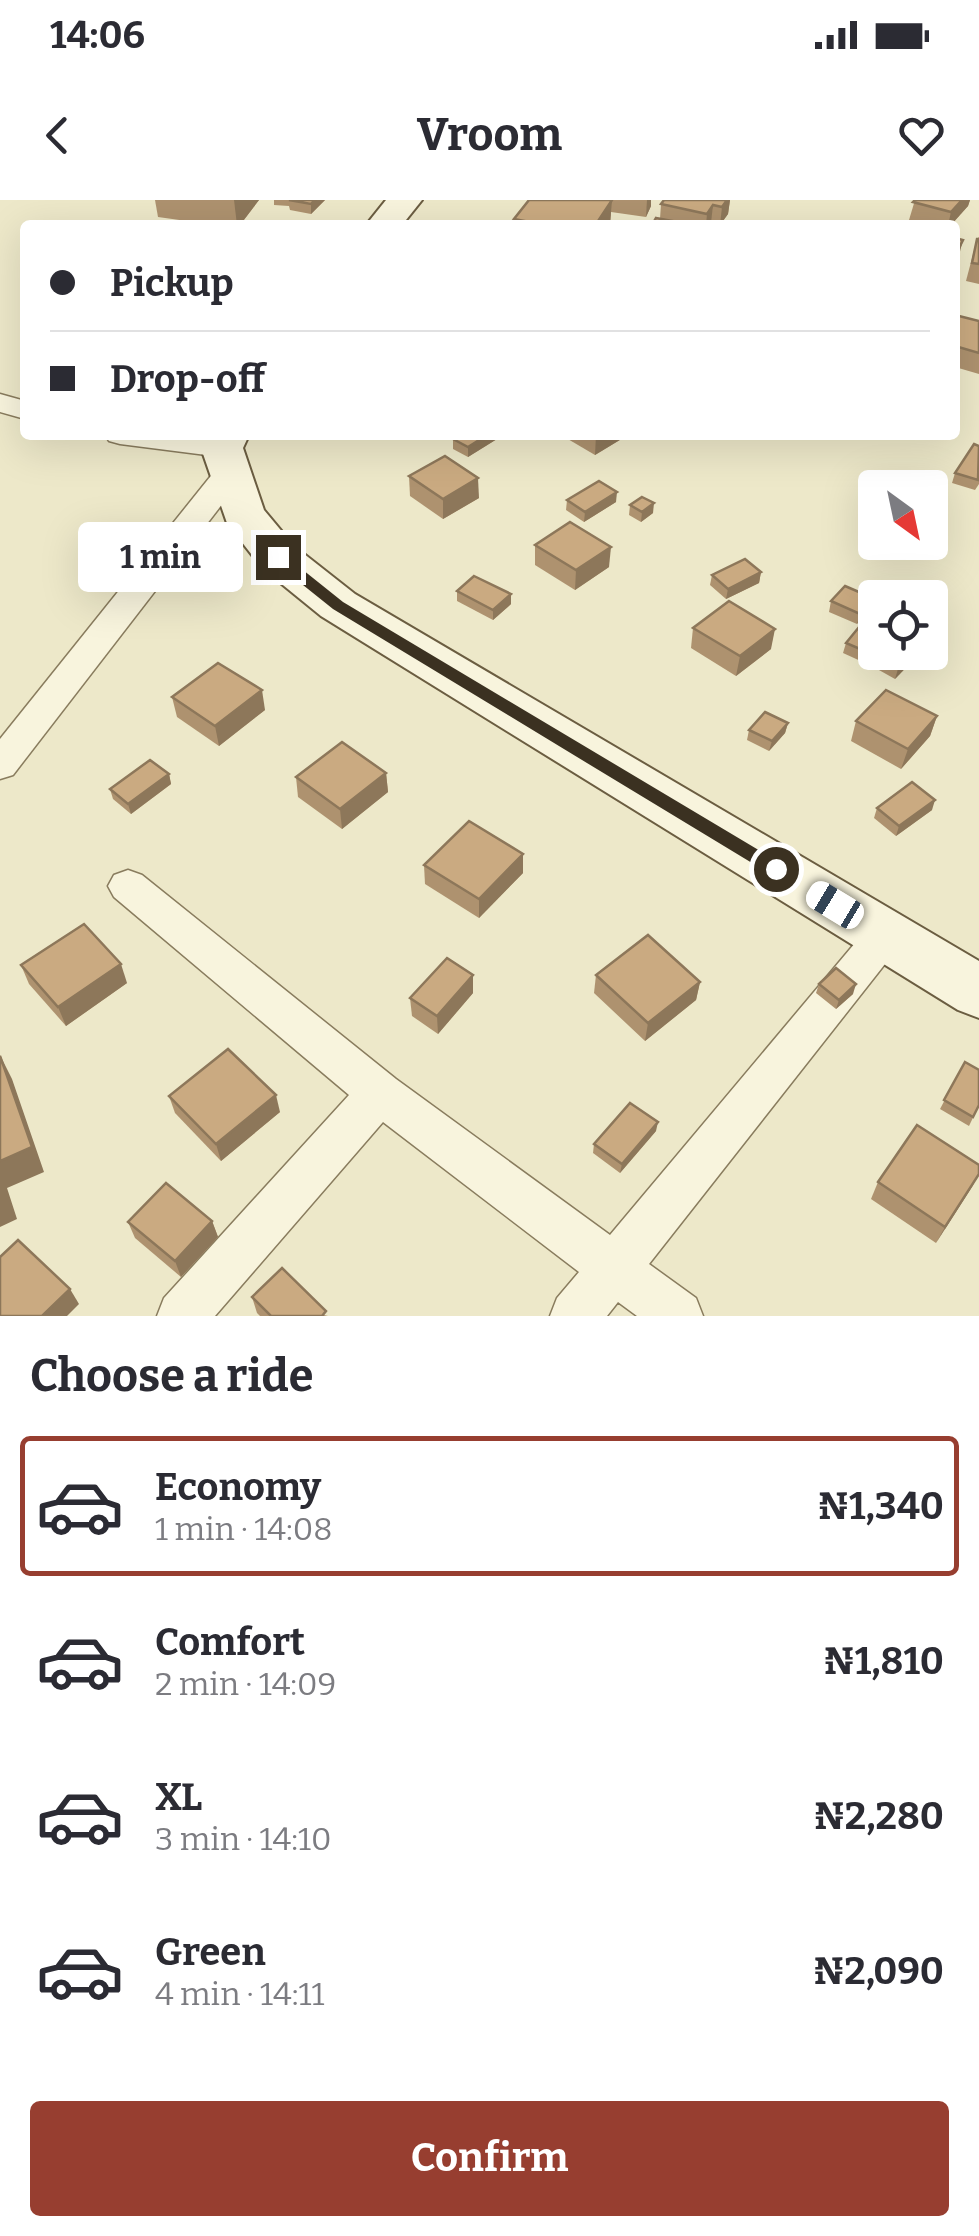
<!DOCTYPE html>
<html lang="en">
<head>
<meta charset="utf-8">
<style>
  body { margin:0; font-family:Bitter,serif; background:#f7f7f7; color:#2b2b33; height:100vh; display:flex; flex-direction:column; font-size:38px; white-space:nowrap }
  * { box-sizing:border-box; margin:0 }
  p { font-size:32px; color:#7c7c81 }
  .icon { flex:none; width:55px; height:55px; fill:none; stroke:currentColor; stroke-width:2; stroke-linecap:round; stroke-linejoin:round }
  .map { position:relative; height:1116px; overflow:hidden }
  .drawer { display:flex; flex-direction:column; background:#fff; flex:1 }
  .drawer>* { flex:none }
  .top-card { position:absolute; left:20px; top:20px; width:940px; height:220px; border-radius:10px; box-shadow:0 10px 40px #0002; display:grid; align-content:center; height:220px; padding:0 30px; background:#fff }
  .needle { width:65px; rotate:147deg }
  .buttons { position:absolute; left:858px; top:270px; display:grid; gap:20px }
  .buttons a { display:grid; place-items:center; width:90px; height:90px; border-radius:10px; background:#fff; box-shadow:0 10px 40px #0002; font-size:50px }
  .end { position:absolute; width:45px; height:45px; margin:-22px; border:12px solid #3b3121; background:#fff; box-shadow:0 0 0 5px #fff }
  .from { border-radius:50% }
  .bubble { position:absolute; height:70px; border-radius:10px; background:#fff; box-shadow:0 10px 40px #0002; font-size:32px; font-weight:700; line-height:70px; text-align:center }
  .car { position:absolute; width:30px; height:60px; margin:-30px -15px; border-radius:12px; box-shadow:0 0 8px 2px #0007; background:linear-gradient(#fff 24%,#345 0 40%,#fff 0 76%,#345 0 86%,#fff 0) }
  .top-card b { display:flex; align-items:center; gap:35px; height:95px; font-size:38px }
  .top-card b+b { border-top:2px solid #e1e1e2 }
  .top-card i { width:25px; height:25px; background:#2b2b33 }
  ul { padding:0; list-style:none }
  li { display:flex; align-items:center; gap:30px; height:140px; margin:0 20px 15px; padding:0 10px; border:5px solid transparent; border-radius:10px }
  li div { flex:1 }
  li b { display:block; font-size:38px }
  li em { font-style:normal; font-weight:700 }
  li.selected { border-color:#973e30 }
  li>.icon { width:90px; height:90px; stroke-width:1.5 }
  h2 { padding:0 30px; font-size:45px; line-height:120px }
  .cta { display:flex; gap:20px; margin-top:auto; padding:20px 30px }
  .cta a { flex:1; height:115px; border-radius:10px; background:#973e30; color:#fff; font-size:40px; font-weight:700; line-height:115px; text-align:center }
  .status { display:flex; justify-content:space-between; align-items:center; height:70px; padding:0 50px; background:#fff; direction:ltr }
  .status svg { height:28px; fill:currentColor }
  header { display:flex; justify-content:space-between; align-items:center; height:130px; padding:0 30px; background:#fff; font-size:45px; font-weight:700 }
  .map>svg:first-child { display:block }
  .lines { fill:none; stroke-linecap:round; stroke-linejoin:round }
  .street-casing { stroke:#897c5e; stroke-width:3 }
  .secondary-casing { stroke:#6b5d41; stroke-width:4 }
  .street { fill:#f8f4dd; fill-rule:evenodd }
  .secondary { fill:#f8f4dd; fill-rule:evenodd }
  .wall { fill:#ae926f }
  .shaded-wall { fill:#8d775a }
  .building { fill:#caaa81; stroke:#8d775a; stroke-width:2.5 }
  .route { fill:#3b3121 }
</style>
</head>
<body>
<div class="status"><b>14:06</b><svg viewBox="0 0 49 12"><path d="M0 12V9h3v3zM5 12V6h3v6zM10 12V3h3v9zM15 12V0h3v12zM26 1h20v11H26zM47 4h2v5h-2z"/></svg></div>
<header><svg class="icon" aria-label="back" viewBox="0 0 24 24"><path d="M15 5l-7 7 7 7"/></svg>Vroom<svg class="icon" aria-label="heart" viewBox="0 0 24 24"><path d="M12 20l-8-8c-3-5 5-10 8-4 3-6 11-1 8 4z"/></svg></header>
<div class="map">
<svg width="979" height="1116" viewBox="0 0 979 1116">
  <rect width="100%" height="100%" fill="#ede8c9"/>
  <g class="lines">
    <defs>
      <g id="street">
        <polygon points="0,194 25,201 25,219 0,212"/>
        <polygon points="105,235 191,235 233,242 237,248 233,254 222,257 120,244 109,241"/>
        <polygon points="229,265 240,267 244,274 240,281 13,575 0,579 0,539 218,267"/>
        <polygon points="128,670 142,675 396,879 610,1035 871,724 886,719 901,724 907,736 649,1064 696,1098 703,1116 637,1116 618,1102 607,1116 550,1116 557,1098 579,1072 383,922 215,1116 157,1116 164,1098 349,895 114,697 108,686 114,675"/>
      </g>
      <g id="secondary">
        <polygon points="386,0 422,0 402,25 366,25"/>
        <polygon points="207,235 249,235 243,248 264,310 294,346 355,394 979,761 979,818 958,810 321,416 262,368 227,323 201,248"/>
      </g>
    </defs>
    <use href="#street" class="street-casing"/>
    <use href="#secondary" class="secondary-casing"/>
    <use href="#street" class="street"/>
    <use href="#secondary" class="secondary"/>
  </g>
  <g class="wall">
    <polygon points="155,0 259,0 240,25 215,25 158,17"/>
    <polygon points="274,0 325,0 311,14 290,10 289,6 274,5"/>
    <polygon points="529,0 651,0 651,6 646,17 611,12 610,23 620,25 514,25 514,19"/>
    <polygon points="730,0 728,14 720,25 711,23 710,25 652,25 660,19 661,4"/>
    <polygon points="915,0 970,0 968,6 951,25 927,25 909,20"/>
    <polygon points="979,37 979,84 966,81 977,39"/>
    <polygon points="955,115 979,121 979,174 955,167"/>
    <polygon points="459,235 497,235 497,239 468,257 453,249 453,239"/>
    <polygon points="561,235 628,235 595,255"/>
    <polygon points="979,246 979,284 975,290 952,283 955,273"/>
    <polygon points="409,276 479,298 443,319 410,296"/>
    <polygon points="567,300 616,302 584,322 566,310"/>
    <polygon points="630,305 653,313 641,322 629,315"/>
    <polygon points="535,345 609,367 575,390 535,365"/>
    <polygon points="761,372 759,383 726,399 710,385 712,375"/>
    <polygon points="457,391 511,404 493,420 457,401"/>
    <polygon points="873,398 870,408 857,424 829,412 831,401"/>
    <polygon points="693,428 771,449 736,476 691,448"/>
    <polygon points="846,443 875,450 865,463 843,453"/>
    <polygon points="875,452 919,452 918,455 895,479 870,465 872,455"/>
    <polygon points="172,497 265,510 219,546 177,517"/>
    <polygon points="937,516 930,536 901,569 851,541 856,521"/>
    <polygon points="788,523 785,533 769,551 747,540 749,530"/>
    <polygon points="386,573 388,592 342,629 298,597 296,577"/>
    <polygon points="169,574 171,584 131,614 113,599 110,589"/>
    <polygon points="877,608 932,610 896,636 874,618"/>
    <polygon points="424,665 523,673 479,718 425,684"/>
    <polygon points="21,765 127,783 66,826 29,784"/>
    <polygon points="473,775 473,793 438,834 412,816 410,798"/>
    <polygon points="596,775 700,782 696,800 645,841 594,793"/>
    <polygon points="819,784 853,794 836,809 816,793"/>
    <polygon points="965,862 979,905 969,926 940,909"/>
    <polygon points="169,896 280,912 221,961 175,913"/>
    <polygon points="656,931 620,973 593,953 594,944"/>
    <polygon points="878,982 973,985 936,1043 871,999"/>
    <polygon points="212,1021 218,1037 181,1077 135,1038 128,1022"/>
    <polygon points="252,1097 328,1116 260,1116 257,1113"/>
  </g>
  <g class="shaded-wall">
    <polygon points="234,0 259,0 240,25 237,25"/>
    <polygon points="315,0 325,0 311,14 311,4"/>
    <polygon points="612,0 610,25 598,21"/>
    <polygon points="647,0 651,0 651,6 646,17"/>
    <polygon points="727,0 730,0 728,14 720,25 722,7"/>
    <polygon points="962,0 970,0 968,6 951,25 948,25 951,12"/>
    <polygon points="713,5 711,23 710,25 706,25 707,14"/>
    <polygon points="963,40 958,59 955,65 955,56"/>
    <polygon points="487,235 497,235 497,239 468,257 468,247"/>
    <polygon points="596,235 628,235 595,255"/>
    <polygon points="478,278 479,298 443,319 443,299"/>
    <polygon points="617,292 616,302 584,322 585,312"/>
    <polygon points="654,303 653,313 641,322 642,312"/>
    <polygon points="611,347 609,367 575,390 576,370"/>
    <polygon points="761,372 759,383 726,399 728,389"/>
    <polygon points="511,394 511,404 493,420 493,410"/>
    <polygon points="873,398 870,408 857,424 860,414"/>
    <polygon points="775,429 771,449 736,476 740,456"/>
    <polygon points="875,443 875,450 865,463 867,452"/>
    <polygon points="914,452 919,452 918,455 895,479 898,469"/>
    <polygon points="262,490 265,510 219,546 215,526"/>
    <polygon points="937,516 930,536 901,569 908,549"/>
    <polygon points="788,523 785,533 769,551 772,541"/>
    <polygon points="386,573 388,592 342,629 340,609"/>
    <polygon points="169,574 171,584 131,614 128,604"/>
    <polygon points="935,600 932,610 896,636 899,626"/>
    <polygon points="523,654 523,673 479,718 479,699"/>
    <polygon points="121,764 127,783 66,826 58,807"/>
    <polygon points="473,775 473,793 438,834 437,816"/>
    <polygon points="700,782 696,800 645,841 648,823"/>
    <polygon points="856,784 853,794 836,809 839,800"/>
    <polygon points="0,855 12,879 44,972 7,988 17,1019 0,1027"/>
    <polygon points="276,895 280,912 221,961 216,944"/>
    <polygon points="658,922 656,931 620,973 622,964"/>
    <polygon points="979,974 973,985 936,1043 945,1027"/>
    <polygon points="212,1021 218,1037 181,1077 175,1061"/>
    <polygon points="70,1089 79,1104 67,1116 42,1116"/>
  </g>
  <g class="building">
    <polygon points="289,0 315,0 311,4"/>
    <polygon points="529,0 612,0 598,21 620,25 545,25 514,19"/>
    <polygon points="664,0 727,0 722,7 713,5 707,14 661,4"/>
    <polygon points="915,0 962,0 951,12 913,2"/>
    <polygon points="656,18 694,25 652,25"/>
    <polygon points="955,38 963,40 955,56"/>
    <polygon points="977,39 979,39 979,64 972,63"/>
    <polygon points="955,115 979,121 979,153 955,146"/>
    <polygon points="459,235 487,235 468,247 453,239"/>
    <polygon points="974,244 979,246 978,280 955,273"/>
    <polygon points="445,256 478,278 443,299 409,276"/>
    <polygon points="599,281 617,292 585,312 567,300"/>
    <polygon points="642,297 654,303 642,312 630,305"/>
    <polygon points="570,322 611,347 576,370 535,345"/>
    <polygon points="745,359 761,372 728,389 712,375"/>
    <polygon points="474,376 511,394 493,410 457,391"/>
    <polygon points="845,386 873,398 860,414 831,401"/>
    <polygon points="729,401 775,429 740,456 693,428"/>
    <polygon points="868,416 875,420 875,443 867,452 846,443"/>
    <polygon points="875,452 914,452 898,469 872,455"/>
    <polygon points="218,463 262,490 215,526 172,497"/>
    <polygon points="886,490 937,516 908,549 856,521"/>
    <polygon points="765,512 788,523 772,541 749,530"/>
    <polygon points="342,542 386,573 340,609 296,577"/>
    <polygon points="150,560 169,574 128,604 110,589"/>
    <polygon points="912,582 935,600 899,626 877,608"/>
    <polygon points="469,621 523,654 479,699 424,665"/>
    <polygon points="84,724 121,764 58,807 21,765"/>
    <polygon points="648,735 700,782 648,823 596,775"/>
    <polygon points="447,758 473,775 437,816 410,798"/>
    <polygon points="836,768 856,784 839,800 819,784"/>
    <polygon points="228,849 276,895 216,944 169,896"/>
    <polygon points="0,856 32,947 0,961"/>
    <polygon points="965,862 979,870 979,905 973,917 944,900"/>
    <polygon points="630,903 658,922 622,964 594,944"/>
    <polygon points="917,925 979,965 979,974 945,1027 878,982"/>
    <polygon points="166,983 212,1021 175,1061 128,1022"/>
    <polygon points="18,1040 70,1089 42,1116 0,1116 0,1057"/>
    <polygon points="282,1068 326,1111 322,1116 271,1116 252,1097"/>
  </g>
  <polygon class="route" points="273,354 283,354 343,402 782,664 782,674 770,674 333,409 273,361"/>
</svg>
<div class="buttons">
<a><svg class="needle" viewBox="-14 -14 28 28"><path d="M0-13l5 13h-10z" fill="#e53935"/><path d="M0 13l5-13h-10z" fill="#7c7c81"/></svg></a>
<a><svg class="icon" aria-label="locate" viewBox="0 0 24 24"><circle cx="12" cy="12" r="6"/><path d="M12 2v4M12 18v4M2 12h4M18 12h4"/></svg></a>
</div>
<i class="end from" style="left:776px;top:669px"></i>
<i class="end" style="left:278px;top:357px"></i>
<div class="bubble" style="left:78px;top:322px;width:165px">1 min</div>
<i class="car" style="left:835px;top:705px;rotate:301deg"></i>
<div class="top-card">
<b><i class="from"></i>Pickup</b>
<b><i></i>Drop-off</b>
</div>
</div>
<section class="drawer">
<h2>Choose a ride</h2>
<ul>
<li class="selected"><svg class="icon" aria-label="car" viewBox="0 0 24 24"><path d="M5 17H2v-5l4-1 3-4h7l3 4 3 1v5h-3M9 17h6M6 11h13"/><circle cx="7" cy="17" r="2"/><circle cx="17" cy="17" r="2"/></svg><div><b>Economy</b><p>1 min · 14:08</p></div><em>₦1,340</em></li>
<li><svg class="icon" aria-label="car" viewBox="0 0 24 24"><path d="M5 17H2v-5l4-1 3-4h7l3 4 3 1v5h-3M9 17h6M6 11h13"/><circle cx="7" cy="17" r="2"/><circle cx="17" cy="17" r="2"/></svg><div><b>Comfort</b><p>2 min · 14:09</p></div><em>₦1,810</em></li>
<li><svg class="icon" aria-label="car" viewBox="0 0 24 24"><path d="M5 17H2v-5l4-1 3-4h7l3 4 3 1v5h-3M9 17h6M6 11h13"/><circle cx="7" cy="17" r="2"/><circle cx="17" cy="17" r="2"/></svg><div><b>XL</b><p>3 min · 14:10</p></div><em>₦2,280</em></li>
<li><svg class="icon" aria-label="car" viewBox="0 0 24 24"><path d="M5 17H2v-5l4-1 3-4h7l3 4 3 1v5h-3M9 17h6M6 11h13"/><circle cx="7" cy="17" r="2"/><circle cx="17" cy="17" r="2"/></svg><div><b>Green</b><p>4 min · 14:11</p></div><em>₦2,090</em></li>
</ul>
<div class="cta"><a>Confirm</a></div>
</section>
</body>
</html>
